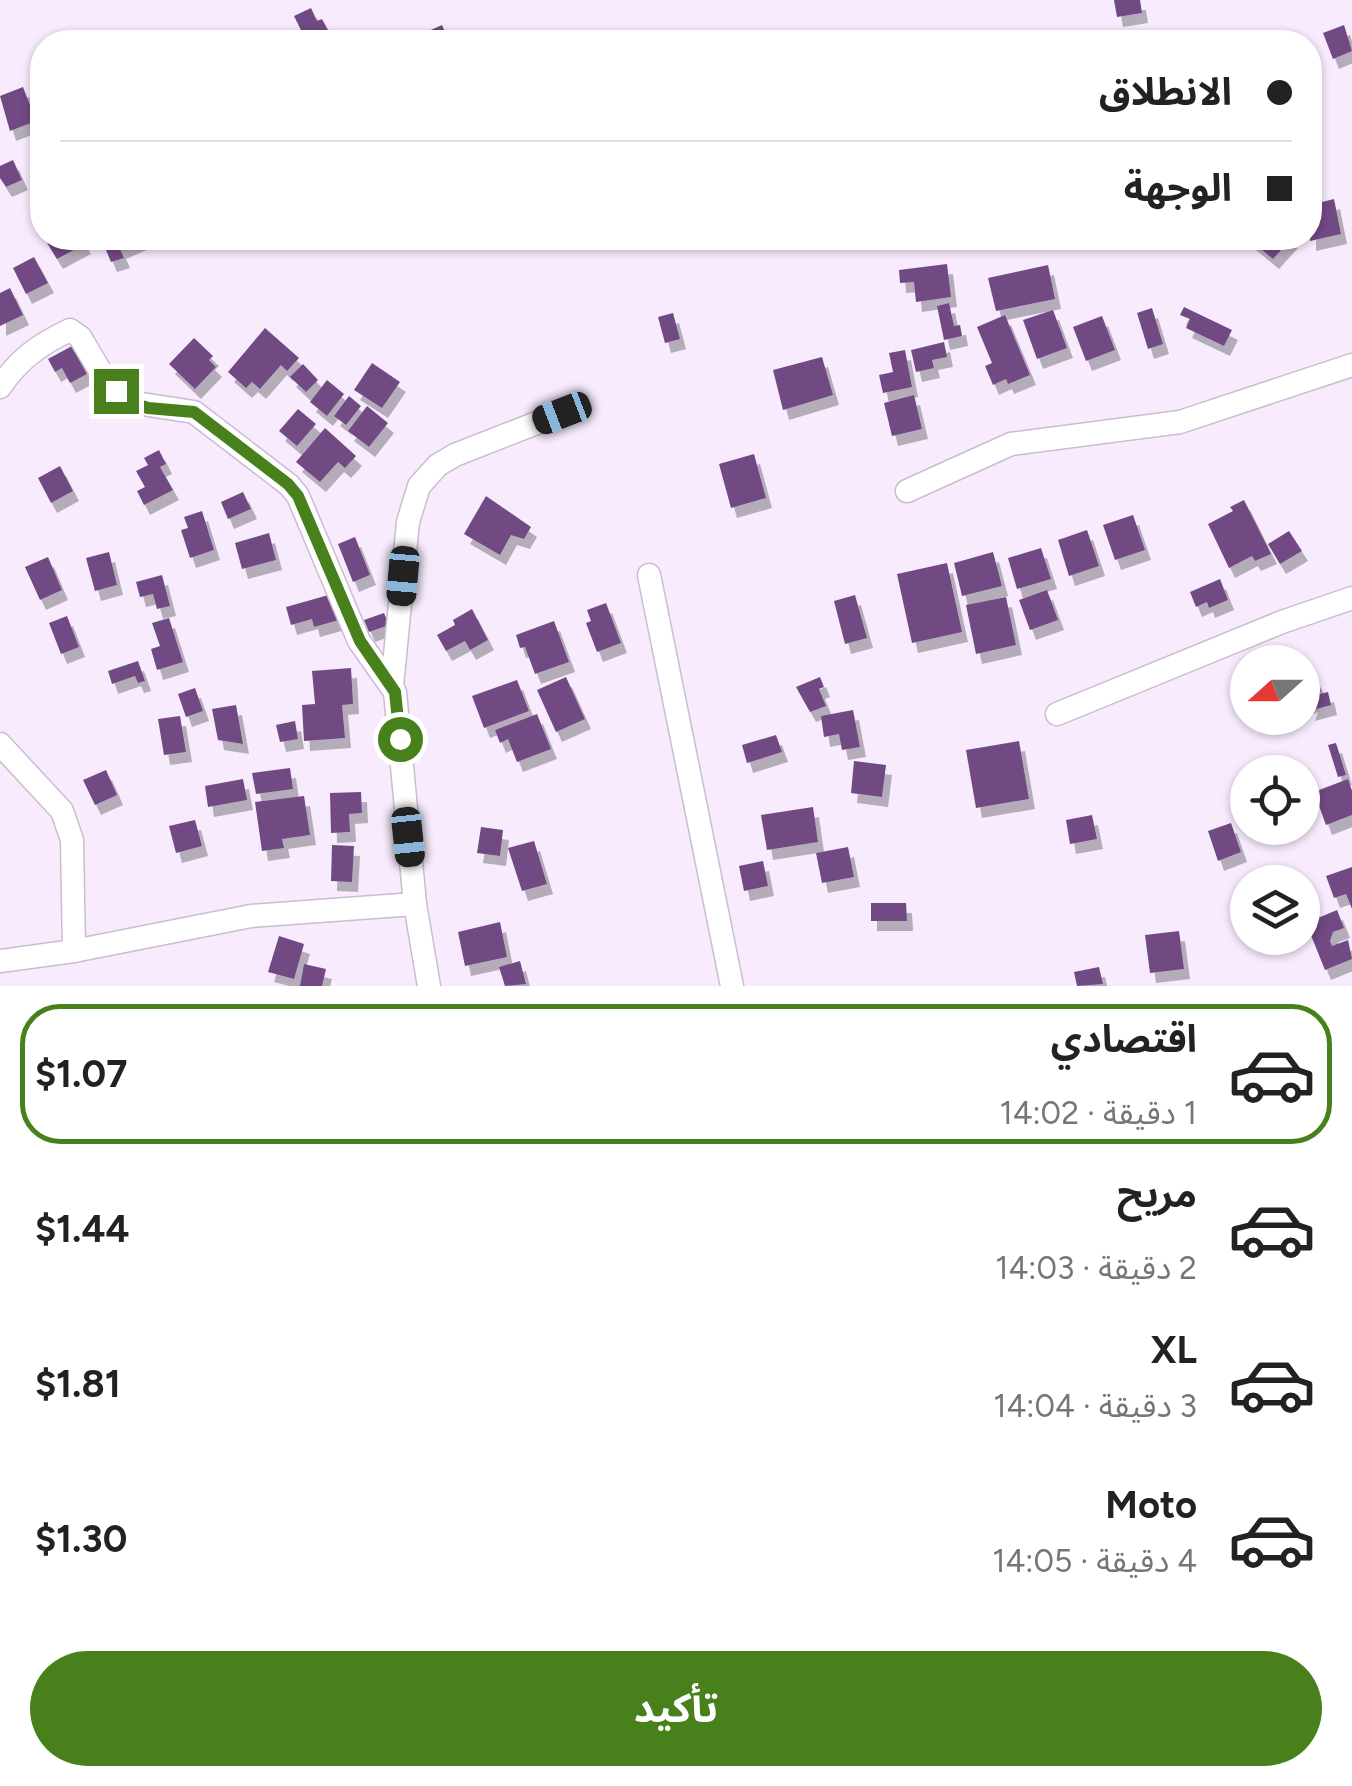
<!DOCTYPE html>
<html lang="ar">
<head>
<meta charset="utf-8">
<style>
  body { margin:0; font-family:Figtree,"Noto Sans Arabic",sans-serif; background:#f2f2f2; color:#222; direction:rtl; height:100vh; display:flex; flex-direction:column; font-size:38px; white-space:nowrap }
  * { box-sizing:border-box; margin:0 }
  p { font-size:32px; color:#767676 }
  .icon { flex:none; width:55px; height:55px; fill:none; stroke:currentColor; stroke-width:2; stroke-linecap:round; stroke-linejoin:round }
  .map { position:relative; height:986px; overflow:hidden; direction:ltr }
  .sheet { display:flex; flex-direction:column; background:#fff; flex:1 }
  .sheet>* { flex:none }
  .top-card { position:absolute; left:30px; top:30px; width:1292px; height:220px; border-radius:40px; box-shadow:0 2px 8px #0004; direction:rtl; display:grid; align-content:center; height:220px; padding:0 30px; background:#fff }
  .needle { width:65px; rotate:249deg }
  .buttons { position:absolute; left:1230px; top:645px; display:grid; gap:20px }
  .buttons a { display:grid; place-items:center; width:90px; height:90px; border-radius:50%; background:#fff; box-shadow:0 2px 8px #0004; font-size:50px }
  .end { position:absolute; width:45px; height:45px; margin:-22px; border:12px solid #48811b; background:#fff; box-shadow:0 0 0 5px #fff }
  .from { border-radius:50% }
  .car { position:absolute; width:30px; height:60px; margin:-30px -15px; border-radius:12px; box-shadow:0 0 8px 2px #0007; background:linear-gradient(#222 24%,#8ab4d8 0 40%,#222 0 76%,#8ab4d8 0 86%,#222 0) }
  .top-card b { display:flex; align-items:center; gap:35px; height:95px; font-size:38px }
  .top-card b+b { border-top:2px solid #e0e0e0 }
  .top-card i { width:25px; height:25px; background:#222 }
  ul { padding:18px 0 0; list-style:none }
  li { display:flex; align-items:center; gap:30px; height:140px; margin:0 20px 15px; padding:0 10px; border:5px solid transparent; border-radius:40px }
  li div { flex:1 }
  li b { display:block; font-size:38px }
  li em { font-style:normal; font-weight:700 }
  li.on { border-color:#48811b }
  li>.icon { width:90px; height:90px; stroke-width:1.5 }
  .primary-button { display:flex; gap:20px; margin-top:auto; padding:20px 30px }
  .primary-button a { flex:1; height:115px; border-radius:60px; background:#48811b; color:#fff; font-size:40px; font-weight:700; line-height:115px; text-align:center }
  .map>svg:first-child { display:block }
  .building { fill:#714a83; filter:url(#shadow) }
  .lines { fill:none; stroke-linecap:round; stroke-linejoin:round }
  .minor-casing { stroke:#c9becf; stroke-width:25 }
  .minor { stroke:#fff; stroke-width:22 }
  .route { stroke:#48811b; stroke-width:12 }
</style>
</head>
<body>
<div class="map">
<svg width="1352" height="986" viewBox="0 0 1352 986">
  <defs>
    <filter id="shadow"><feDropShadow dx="6" dy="10" stdDeviation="0" flood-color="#0004"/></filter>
  </defs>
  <rect width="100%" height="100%" fill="#f7ebfd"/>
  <g class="building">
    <polygon points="1114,0 1140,0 1142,13 1117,17"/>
    <polygon points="311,8 317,21 322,19 328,30 299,42 295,33 301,30 294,16"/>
    <polygon points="442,25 446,34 453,31 459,42 404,42"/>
    <polygon points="1344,25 1352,51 1333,59 1323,33"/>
    <polygon points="23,87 36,121 10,131 0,96"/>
    <polygon points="13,160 22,180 6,187 0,178 0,166"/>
    <polygon points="1334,199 1341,234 1310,241 1310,205"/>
    <polygon points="44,238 81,238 85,244 57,259"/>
    <polygon points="101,238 140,238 141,240 120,249 124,258 111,262"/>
    <polygon points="1252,238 1292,238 1273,259 1250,240"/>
    <polygon points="34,257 48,283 26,294 13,268"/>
    <polygon points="947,264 951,297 916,302 914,282 900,283 899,270"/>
    <polygon points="1048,265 1055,299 996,311 988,278"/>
    <polygon points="10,288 23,315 0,326 0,293"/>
    <polygon points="949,303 954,326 960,325 962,336 944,340 937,306"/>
    <polygon points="1184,307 1232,330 1224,346 1186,328 1190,319 1180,315"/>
    <polygon points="1152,308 1163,344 1148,349 1137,313"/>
    <polygon points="1053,310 1067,348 1037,359 1023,320"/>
    <polygon points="673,313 680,339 665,343 658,317"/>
    <polygon points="1005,315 1030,375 1008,384 1006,379 993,385 985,366 992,363 977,327"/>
    <polygon points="1102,316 1115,350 1086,361 1073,327"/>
    <polygon points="265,328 299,358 287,371 281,365 260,389 252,382 246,388 228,372"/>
    <polygon points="194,338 213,356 209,360 216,367 195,389 169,364"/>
    <polygon points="944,342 947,357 932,360 934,368 916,372 911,350"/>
    <polygon points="72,346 87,374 70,383 62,368 55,372 48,359"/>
    <polygon points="905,350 912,387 883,393 879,375 893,372 889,353"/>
    <polygon points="822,357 833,395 783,410 773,370"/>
    <polygon points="372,363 400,382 382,408 354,390"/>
    <polygon points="303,364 318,380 306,392 290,377"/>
    <polygon points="327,380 344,394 327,416 310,402"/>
    <polygon points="914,395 922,429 892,436 884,403"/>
    <polygon points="349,396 361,406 346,425 334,416"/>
    <polygon points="367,406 388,423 369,447 348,431"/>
    <polygon points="298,409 316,424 297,446 279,431"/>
    <polygon points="325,428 356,456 345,468 338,462 320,482 296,462"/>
    <polygon points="159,450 166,464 160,467 173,490 144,505 137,491 145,487 136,471 148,465 144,458"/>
    <polygon points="754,454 766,498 731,508 719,464"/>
    <polygon points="60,466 73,491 51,503 38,478"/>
    <polygon points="243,492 251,509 228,519 221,502"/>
    <polygon points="486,496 531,527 524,539 511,535 500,555 464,534"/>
    <polygon points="1244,500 1271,554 1255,561 1252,556 1229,568 1208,524 1233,511 1230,507"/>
    <polygon points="202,511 214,550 190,558 181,530 188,528 184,517"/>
    <polygon points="1133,515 1145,550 1115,560 1103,525"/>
    <polygon points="1087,530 1099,566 1069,576 1058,540"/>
    <polygon points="1289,531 1302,551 1280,564 1268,544"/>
    <polygon points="269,533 276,560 242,569 235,543"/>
    <polygon points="355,537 370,575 353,582 338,544"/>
    <polygon points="1041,548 1051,579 1017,589 1008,558"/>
    <polygon points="109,552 117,585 95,591 86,558"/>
    <polygon points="993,552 1002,586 962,596 954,563"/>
    <polygon points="48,557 62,590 40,600 25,567"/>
    <polygon points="947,563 962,632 912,643 897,574"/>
    <polygon points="162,575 170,606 157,609 153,594 140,597 136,582"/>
    <polygon points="1220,579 1228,600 1209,608 1207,602 1196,607 1190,592"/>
    <polygon points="1047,590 1058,620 1030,630 1019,600"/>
    <polygon points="332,594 339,620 314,627 312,619 291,625 286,607"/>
    <polygon points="855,595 867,638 845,644 834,601"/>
    <polygon points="1006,597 1016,645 976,654 966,605"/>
    <polygon points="606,603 621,643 597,652 586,623 591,621 587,610"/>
    <polygon points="472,609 488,640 470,650 465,641 446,651 437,635 455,625 453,620"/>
    <polygon points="384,613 389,625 369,632 364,620"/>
    <polygon points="67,616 79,647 61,654 49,623"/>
    <polygon points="169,618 183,662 157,670 151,649 160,646 152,623"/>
    <polygon points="554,621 569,662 535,674 525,647 520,648 516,635"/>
    <polygon points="1306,659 1321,691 1312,696 1328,692 1331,705 1309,711 1312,702 1302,706 1302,661"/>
    <polygon points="138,661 145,681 138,683 135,676 112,684 108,671"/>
    <polygon points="351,668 353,704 342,705 345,738 304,741 302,705 315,704 312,671"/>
    <polygon points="566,677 585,719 556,732 537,690"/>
    <polygon points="820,677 824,687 819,689 826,706 810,712 796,687"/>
    <polygon points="517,680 529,711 484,728 472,696"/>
    <polygon points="195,688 203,711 186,717 178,694"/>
    <polygon points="236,705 243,744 218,740 212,709"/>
    <polygon points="853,710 860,747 842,750 839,734 824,737 821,716"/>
    <polygon points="537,714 551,749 517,762 508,739 500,743 495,730"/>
    <polygon points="180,716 186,752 164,755 158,719"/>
    <polygon points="295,721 298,739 280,742 276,725"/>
    <polygon points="776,735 782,752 747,763 742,745"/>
    <polygon points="1019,741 1029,799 976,808 966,750"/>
    <polygon points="1336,743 1346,775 1338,777 1328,745"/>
    <polygon points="854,761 886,765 882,797 851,793"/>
    <polygon points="290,768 293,789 256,794 252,773"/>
    <polygon points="106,770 117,795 95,805 83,780"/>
    <polygon points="243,779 247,800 208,807 205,786"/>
    <polygon points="1348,779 1352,791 1352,815 1326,825 1314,792"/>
    <polygon points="361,792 362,813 349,814 350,832 331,833 330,793"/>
    <polygon points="304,796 310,835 282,839 284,848 262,851 255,802"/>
    <polygon points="813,807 818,842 767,850 761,815"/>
    <polygon points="1092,815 1097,839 1070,844 1066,820"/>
    <polygon points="195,820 202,846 176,853 169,826"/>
    <polygon points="1231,823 1241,852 1218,861 1208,831"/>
    <polygon points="481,827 503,830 500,856 477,853"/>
    <polygon points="534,841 547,884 522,891 508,848"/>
    <polygon points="332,845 354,846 352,882 331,881"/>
    <polygon points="848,847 854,877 822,883 816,853"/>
    <polygon points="763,861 768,886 744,891 739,866"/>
    <polygon points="1352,867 1352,909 1346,894 1334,898 1326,876"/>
    <polygon points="871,903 906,903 907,921 871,921"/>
    <polygon points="1337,910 1344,928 1333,932 1330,941 1332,946 1348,940 1352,959 1325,970 1306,923"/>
    <polygon points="500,922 507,957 465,966 458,932"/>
    <polygon points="1179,931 1184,969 1150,973 1145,935"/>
    <polygon points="279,936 304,944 294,979 268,972"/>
    <polygon points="520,961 526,984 505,986 499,967"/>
    <polygon points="304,964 326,969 322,986 300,986"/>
    <polygon points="1099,967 1103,984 1077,986 1074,972"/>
  </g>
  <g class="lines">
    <defs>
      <g id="minor">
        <path d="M 0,387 C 19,359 40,344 70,330 L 80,337 L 105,379 L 129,402 L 194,412 L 289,485 L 298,496 L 359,641 L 395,692 L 415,904 L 429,986"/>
        <polyline points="907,491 1011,444 1180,422 1352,365"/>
        <polyline points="649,575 732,986"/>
        <polyline points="392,686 408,522 419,486 438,465 455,455 562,413"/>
        <polyline points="1057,714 1282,622 1352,598"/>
        <polyline points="0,744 62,811 72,840 74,951 251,916 415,904"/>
        <polyline points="0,961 74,951"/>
      </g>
    </defs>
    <use href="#minor" class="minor-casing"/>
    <use href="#minor" class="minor"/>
  </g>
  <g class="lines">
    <polyline class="route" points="116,391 129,402 148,408 194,412 288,484 298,496 360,641 395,692 400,739"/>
  </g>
</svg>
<div class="buttons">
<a><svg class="needle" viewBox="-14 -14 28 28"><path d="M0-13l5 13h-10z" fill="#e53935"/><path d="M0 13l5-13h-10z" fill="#767676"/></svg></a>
<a><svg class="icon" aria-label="locate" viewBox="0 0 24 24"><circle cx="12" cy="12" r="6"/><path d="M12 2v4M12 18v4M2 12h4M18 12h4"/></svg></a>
<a><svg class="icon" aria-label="layers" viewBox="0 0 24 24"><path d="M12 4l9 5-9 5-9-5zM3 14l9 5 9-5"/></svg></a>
</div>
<i class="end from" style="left:400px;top:739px"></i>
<i class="end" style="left:116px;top:391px"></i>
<i class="car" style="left:562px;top:413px;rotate:249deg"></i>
<i class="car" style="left:403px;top:576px;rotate:185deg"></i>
<i class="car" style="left:408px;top:837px;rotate:174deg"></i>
<div class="top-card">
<b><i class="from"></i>الانطلاق</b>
<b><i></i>الوجهة</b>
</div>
</div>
<section class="sheet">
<ul>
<li class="on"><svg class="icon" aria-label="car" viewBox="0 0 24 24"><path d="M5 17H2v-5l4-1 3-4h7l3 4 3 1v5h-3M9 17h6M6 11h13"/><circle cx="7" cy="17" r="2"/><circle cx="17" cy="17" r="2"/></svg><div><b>اقتصادي</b><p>1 دقيقة · 14:02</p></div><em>$1.07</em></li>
<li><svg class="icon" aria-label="car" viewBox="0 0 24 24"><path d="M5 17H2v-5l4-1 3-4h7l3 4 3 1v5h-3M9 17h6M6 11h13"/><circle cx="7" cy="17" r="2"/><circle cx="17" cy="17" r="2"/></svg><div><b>مريح</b><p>2 دقيقة · 14:03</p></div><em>$1.44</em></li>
<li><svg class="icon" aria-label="car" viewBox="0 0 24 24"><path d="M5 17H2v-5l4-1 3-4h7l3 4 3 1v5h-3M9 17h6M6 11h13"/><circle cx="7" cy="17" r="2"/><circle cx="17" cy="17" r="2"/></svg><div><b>XL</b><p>3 دقيقة · 14:04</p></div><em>$1.81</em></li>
<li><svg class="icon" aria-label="car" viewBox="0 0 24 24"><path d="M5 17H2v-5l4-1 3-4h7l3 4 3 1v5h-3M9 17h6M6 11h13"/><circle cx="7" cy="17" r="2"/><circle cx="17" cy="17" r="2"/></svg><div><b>Moto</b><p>4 دقيقة · 14:05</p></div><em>$1.30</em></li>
</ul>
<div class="primary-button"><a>تأكيد</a></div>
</section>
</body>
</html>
